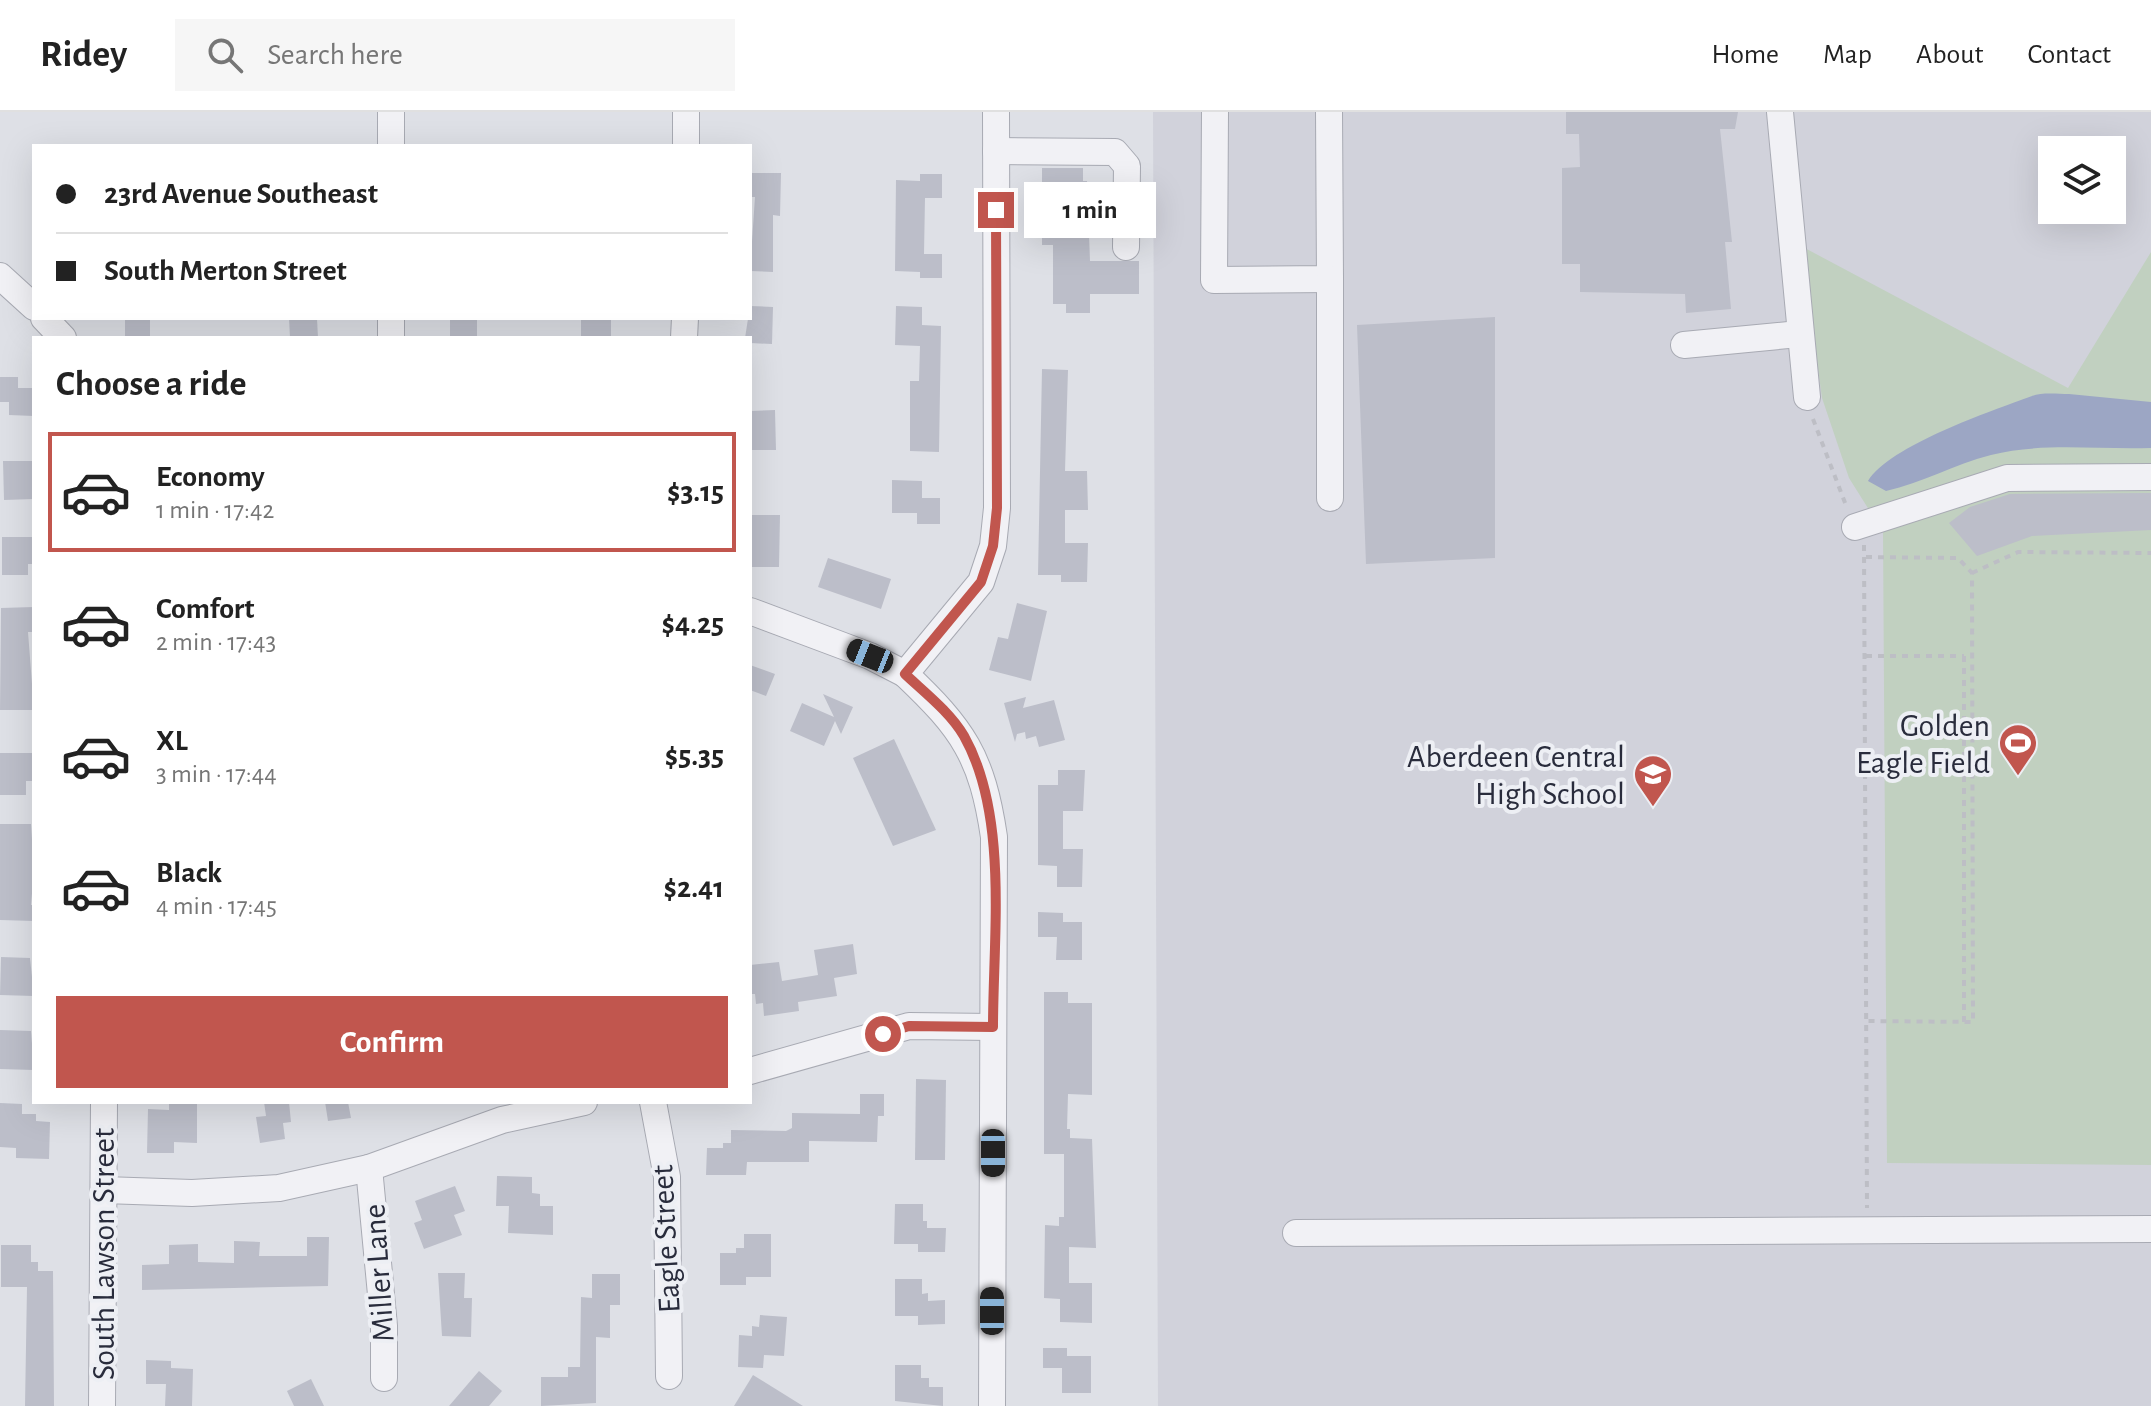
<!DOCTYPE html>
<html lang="en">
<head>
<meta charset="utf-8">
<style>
  body { margin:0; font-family:"Alegreya Sans",sans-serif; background:#f6f6f6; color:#222; height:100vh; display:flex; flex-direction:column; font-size:30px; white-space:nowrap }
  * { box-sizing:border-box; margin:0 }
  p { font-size:26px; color:#767676 }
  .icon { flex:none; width:44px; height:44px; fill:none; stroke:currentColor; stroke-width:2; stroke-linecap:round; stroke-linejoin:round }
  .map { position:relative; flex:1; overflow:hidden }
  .panel { position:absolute; left:32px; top:224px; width:720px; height:768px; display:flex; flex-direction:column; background:#fff; border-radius:0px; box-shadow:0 8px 32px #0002 }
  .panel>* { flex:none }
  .banner { position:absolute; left:32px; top:32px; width:720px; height:176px; border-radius:0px; box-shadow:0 8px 32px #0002; display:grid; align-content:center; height:176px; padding:0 24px; background:#fff }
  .controls { position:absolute; left:2038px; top:24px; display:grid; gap:16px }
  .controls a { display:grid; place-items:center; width:88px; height:88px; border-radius:0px; background:#fff; box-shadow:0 8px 32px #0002; font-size:40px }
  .end { position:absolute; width:36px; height:36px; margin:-18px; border:10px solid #c1564e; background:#fff; box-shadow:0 0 0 4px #fff }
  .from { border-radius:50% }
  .bubble { position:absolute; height:56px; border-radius:0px; background:#fff; box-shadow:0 8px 32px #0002; font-size:26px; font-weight:600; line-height:56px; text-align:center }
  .car { position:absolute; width:24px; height:48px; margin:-24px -12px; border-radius:10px; box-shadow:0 0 6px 2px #0007; background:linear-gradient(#222 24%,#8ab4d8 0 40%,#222 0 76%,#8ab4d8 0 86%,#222 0) }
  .banner b { display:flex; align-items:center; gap:28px; height:76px; font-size:30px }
  .banner b+b { border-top:2px solid #e0e0e0 }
  .banner i { width:20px; height:20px; background:#222 }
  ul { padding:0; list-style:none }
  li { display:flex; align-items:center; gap:24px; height:120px; margin:0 16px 12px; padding:0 8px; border:4px solid transparent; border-radius:0px }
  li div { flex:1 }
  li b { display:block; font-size:30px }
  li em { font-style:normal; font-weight:600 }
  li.active { border-color:#c1564e }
  li>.icon { width:72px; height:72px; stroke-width:1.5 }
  h2 { padding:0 24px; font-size:36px; line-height:96px }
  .primary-button { display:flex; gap:16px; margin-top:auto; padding:16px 24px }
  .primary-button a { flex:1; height:92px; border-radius:0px; background:#c1564e; color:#fff; font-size:32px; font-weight:600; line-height:92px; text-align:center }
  header { display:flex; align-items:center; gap:48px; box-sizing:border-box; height:112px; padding:0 40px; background:#fff; border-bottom:2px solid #e0e0e0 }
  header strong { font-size:38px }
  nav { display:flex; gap:44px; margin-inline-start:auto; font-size:28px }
  .search { width:560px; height:72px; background:#f6f6f6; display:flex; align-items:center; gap:20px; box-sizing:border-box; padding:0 28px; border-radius:0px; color:#767676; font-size:30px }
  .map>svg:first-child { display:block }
  .built { fill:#d1d2db; fill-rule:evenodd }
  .green { fill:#c1d0c0 }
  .water { fill:#9ca6c4 }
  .building { fill:#bcbec9 }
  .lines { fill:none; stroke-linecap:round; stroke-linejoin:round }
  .minor-casing { stroke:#a8aab3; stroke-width:28 }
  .path { stroke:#bdbec5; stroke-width:4; stroke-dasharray:6 6; stroke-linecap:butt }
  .minor { stroke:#f1f1f5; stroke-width:26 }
  .route { stroke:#c1564e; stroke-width:10 }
  .labels { text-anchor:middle; stroke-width:8; stroke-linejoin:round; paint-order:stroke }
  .poi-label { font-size:32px; fill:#292c3c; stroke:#edeff4; text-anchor:end }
  .street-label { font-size:32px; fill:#292c3c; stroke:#edeff4 }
</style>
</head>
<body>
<header>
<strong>Ridey</strong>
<div class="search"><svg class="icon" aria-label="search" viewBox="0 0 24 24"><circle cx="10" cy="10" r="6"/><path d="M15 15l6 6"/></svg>Search here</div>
<nav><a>Home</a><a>Map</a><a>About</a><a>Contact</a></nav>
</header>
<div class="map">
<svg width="2151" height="1294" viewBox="0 0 2151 1294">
  <rect width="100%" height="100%" fill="#dee0e6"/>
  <path class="built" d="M 1153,0 L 2151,0 L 2151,1294 L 1158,1294 ZM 2052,38 L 2112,38 L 2112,98 L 2052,98 Z"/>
  <polygon class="green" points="1801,134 2068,276 2151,140 2151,1053 1887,1051 1883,420 1849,366 1822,286"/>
  <path class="water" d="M 2069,282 L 2151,290 L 2151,336 C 2099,338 2041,330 1991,343 C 1955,352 1922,371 1886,379 L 1868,369 C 1889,334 1991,299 2032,284 C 2042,280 2058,282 2069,282 Z"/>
  <g class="building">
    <polygon points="1566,0 1738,0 1735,17 1720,17 1732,130 1725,130 1731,197 1686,201 1685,182 1580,180 1580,152 1562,152 1562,56 1580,55 1579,22 1566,22"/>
    <polygon points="1042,56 1083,56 1083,69 1087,69 1090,149 1139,149 1139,182 1090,182 1090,201 1066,201 1066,192 1053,192 1053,133 1042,133"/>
    <polygon points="750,61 781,61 780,104 773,103 773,160 750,159 755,85 750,85"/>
    <polygon points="920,62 942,62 942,86 925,86 924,142 942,142 942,166 920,166 920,160 895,159 896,68 920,69"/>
    <polygon points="750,194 773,195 772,232 750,231 750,226 745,226"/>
    <polygon points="896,194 922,195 922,213 941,214 939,340 910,339 910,269 919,269 920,234 895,233"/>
    <polygon points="1495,205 1495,446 1366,452 1357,213"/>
    <rect x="125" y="206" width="25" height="20"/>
    <polygon points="289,206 317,206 318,226 290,226"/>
    <rect x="450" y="206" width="27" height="20"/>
    <rect x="581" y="206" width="30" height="20"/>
    <polygon points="1042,257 1068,258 1065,359 1087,359 1088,398 1065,398 1065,431 1088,431 1087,470 1061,470 1061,463 1038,463"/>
    <polygon points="0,265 18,265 18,276 34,276 34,304 9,303 9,290 0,290"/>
    <polygon points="775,298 776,338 750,338 750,299"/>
    <polygon points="3,349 34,349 34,387 4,388"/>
    <polygon points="892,368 922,369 922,386 940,386 940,412 917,412 917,401 892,401"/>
    <polygon points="2151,381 2151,418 2032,424 1977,444 1949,411 1970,395 2010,382"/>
    <polygon points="750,403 780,403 779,455 750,455"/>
    <polygon points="2,425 34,425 34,452 28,452 28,463 2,463"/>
    <polygon points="828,446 891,467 881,497 818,475"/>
    <polygon points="1017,491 1047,499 1031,569 989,558 998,525 1008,527"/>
    <polygon points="34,495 34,520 28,520 34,598 0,598 1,496"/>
    <polygon points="750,553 775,562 766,584 750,578"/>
    <polygon points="823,582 853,595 841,622 835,609 824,634 790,619 802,591 834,605"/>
    <polygon points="1026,585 1023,596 1054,588 1065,628 1039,635 1036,624 1026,627 1025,620 1017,622 1015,630 1004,591"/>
    <polygon points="894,627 936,718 893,734 853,646"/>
    <polygon points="0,641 34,641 34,669 26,669 26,683 0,683"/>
    <polygon points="1058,658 1085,658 1083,699 1063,699 1063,737 1083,737 1082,775 1057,775 1057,754 1038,753 1038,673 1058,673"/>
    <polygon points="0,712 31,712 34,758 31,793 34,793 34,809 0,808"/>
    <polygon points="1038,800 1063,801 1063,810 1082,810 1082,848 1056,848 1057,825 1038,825"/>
    <polygon points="853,832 857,862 834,866 837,884 798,890 799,899 764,904 763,891 756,892 755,882 750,882 750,853 779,850 782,869 818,863 814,838"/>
    <polygon points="1,845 30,846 34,884 0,883"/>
    <polygon points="1044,880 1068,880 1068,891 1092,891 1092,983 1068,982 1067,1017 1070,1017 1070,1026 1092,1027 1096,1136 1069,1135 1069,1171 1092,1171 1092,1211 1060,1210 1060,1187 1044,1186 1045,1113 1059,1114 1059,1105 1064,1105 1064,1042 1044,1042"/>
    <polygon points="0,918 31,919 34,958 0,957"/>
    <polygon points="916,967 946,968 945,1048 915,1048"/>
    <polygon points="860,982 884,982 884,1004 878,1004 877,1030 809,1029 809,1050 747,1050 746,1063 706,1063 707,1036 723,1036 723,1031 731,1031 731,1018 786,1019 792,1016 792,1001 860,1002"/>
    <polygon points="264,990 289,990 291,1010 283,1011 285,1027 260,1031 256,1005 266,1004"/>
    <polygon points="325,990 348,990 351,1006 328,1009"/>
    <polygon points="0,991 22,992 22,1002 36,1002 36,1009 50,1010 49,1047 16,1046 16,1036 0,1035"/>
    <polygon points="169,991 197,991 197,1031 174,1030 174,1041 147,1041 148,997 169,998"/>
    <polygon points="497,1064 532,1065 532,1081 540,1082 540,1094 553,1094 553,1123 508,1121 509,1094 496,1094"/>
    <polygon points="455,1074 465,1099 454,1103 462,1123 424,1137 414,1111 422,1108 415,1089"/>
    <polygon points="895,1092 923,1092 923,1109 927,1109 927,1116 946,1116 945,1140 918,1140 918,1132 894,1132"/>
    <polygon points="744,1122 771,1122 771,1165 746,1165 746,1173 720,1173 720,1141 736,1141 736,1136 744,1136"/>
    <polygon points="307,1125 329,1125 328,1174 142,1178 142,1153 169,1152 169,1133 198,1132 198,1150 234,1151 234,1129 260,1130 259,1144 307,1144"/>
    <polygon points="1,1133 31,1133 31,1150 38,1150 38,1159 53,1159 54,1294 25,1294 27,1175 1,1175"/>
    <polygon points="438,1161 465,1161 464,1186 472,1186 471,1225 442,1224"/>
    <polygon points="592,1162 620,1162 620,1193 610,1193 610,1226 596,1225 596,1291 541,1294 541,1265 568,1265 568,1255 580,1255 581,1185 592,1186"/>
    <polygon points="895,1167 922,1167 922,1182 928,1181 928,1189 945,1188 945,1212 918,1213 918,1204 895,1204"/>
    <polygon points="760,1203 787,1205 784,1244 764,1243 763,1256 738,1255 739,1223 752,1224 752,1214 759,1215"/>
    <polygon points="1043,1236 1067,1236 1067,1244 1091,1244 1091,1281 1062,1281 1062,1256 1043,1256"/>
    <polygon points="146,1248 171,1249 171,1256 193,1257 192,1294 165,1294 166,1272 146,1272"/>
    <polygon points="895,1253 921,1253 921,1266 929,1266 929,1275 943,1275 943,1294 895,1289"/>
    <polygon points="479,1259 502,1279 489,1294 449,1294"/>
    <polygon points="753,1263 803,1294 734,1294"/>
    <polygon points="311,1267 324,1294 294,1294 287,1279"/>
  </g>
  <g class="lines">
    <defs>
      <g id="minor">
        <polyline points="391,0 391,34"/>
        <polyline points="1215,0 1214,168 1330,167 1329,0"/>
        <polyline points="1780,0 1807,285"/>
        <polyline points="686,34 686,0"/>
        <polyline points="996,39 1115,40 1127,54 1126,135"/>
        <polyline points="0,164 34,195"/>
        <polyline points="1330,167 1330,386"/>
        <polyline points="44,206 63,226"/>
        <polyline points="391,206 391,226"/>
        <polyline points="684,226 685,206"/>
        <polyline points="1684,233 1799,222"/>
        <polyline points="1855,415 2007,366 2151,365"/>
        <polyline points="750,499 870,544 905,562"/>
        <polyline points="750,959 909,914 993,915"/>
        <polyline points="653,990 667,1065 669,1264"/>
        <polyline points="369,1056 384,1214 384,1266"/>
        <polyline points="104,1078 192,1081 279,1076 369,1056 502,1008 584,990"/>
        <polyline points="1296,1121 2151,1117"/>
        <polyline points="102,1294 104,990"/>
        <path d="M 992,1294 L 994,725 C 982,644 963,617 905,562 L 981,470 L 993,434 L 997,396 L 996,0"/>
      </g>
    </defs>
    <use href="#minor" class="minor-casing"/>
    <g class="path">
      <polyline points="1813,307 1847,396"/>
      <polyline points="1864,433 1867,1096"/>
      <polyline points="1866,445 1958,446 1972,461 1973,910 1867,909"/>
      <polyline points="1972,461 2018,440 2151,441"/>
      <polyline points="1866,544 1964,544"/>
      <polyline points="1964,544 1964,910"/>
    </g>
    <use href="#minor" class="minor"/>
  </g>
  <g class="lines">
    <path class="route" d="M 883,922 L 909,914 L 993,915 C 993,825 1009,704 964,624 C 950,600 924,580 905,562 L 981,470 L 993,434 L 997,396 L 996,98"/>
  </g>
  <defs>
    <symbol id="stadium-pin" viewBox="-11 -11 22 30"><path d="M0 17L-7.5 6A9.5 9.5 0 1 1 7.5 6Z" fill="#c1564e" stroke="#edeff4"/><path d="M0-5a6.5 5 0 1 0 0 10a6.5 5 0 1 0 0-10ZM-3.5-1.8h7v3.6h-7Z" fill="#fff"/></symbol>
    <symbol id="school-pin" viewBox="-11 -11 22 30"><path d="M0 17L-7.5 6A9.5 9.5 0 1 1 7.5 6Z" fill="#c1564e" stroke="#edeff4"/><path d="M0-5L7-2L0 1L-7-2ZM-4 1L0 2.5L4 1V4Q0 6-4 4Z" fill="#fff"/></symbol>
  </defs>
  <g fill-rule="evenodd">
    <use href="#stadium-pin" x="1996" y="609" width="44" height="60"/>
    <use href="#school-pin" x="1631" y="640" width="44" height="60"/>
  </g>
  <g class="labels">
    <g class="poi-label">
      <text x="1990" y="624">Golden<tspan x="1990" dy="37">Eagle Field</tspan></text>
      <text x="1625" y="655">Aberdeen Central<tspan x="1625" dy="37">High School</tspan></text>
    </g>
    <g class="street-label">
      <text transform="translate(665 1127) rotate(-93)" y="11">Eagle Street</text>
      <text transform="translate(103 1142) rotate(-90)" y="11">South Lawson Street</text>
      <text transform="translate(378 1161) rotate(-94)" y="11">Miller Lane</text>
    </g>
  </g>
</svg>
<div class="controls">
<a><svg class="icon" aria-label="layers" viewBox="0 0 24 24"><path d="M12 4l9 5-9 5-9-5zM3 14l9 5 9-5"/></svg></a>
</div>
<i class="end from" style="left:883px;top:922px"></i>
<i class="end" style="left:996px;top:98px"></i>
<div class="bubble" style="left:1024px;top:70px;width:132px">1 min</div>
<i class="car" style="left:870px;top:544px;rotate:292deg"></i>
<i class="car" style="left:993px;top:1041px;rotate:180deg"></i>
<i class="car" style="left:992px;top:1199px;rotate:0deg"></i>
<div class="banner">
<b><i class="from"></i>23rd Avenue Southeast</b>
<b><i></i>South Merton Street</b>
</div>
<section class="panel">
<h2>Choose a ride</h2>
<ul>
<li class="active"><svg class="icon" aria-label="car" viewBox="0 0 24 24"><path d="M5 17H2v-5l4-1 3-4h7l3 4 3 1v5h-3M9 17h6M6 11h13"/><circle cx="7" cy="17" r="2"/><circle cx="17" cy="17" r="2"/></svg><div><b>Economy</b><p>1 min · 17:42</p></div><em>$3.15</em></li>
<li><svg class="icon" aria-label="car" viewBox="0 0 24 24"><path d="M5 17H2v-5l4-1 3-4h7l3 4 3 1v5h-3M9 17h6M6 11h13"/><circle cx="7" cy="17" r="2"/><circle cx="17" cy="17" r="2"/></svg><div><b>Comfort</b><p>2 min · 17:43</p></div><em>$4.25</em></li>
<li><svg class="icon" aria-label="car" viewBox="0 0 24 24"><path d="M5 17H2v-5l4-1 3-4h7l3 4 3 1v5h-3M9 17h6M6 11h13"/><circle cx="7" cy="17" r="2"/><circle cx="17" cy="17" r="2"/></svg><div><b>XL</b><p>3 min · 17:44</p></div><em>$5.35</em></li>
<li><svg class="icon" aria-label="car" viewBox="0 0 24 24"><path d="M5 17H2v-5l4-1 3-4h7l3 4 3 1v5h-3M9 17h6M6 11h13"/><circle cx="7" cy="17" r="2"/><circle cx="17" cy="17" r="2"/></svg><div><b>Black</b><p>4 min · 17:45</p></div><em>$2.41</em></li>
</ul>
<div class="primary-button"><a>Confirm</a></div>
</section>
</div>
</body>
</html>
